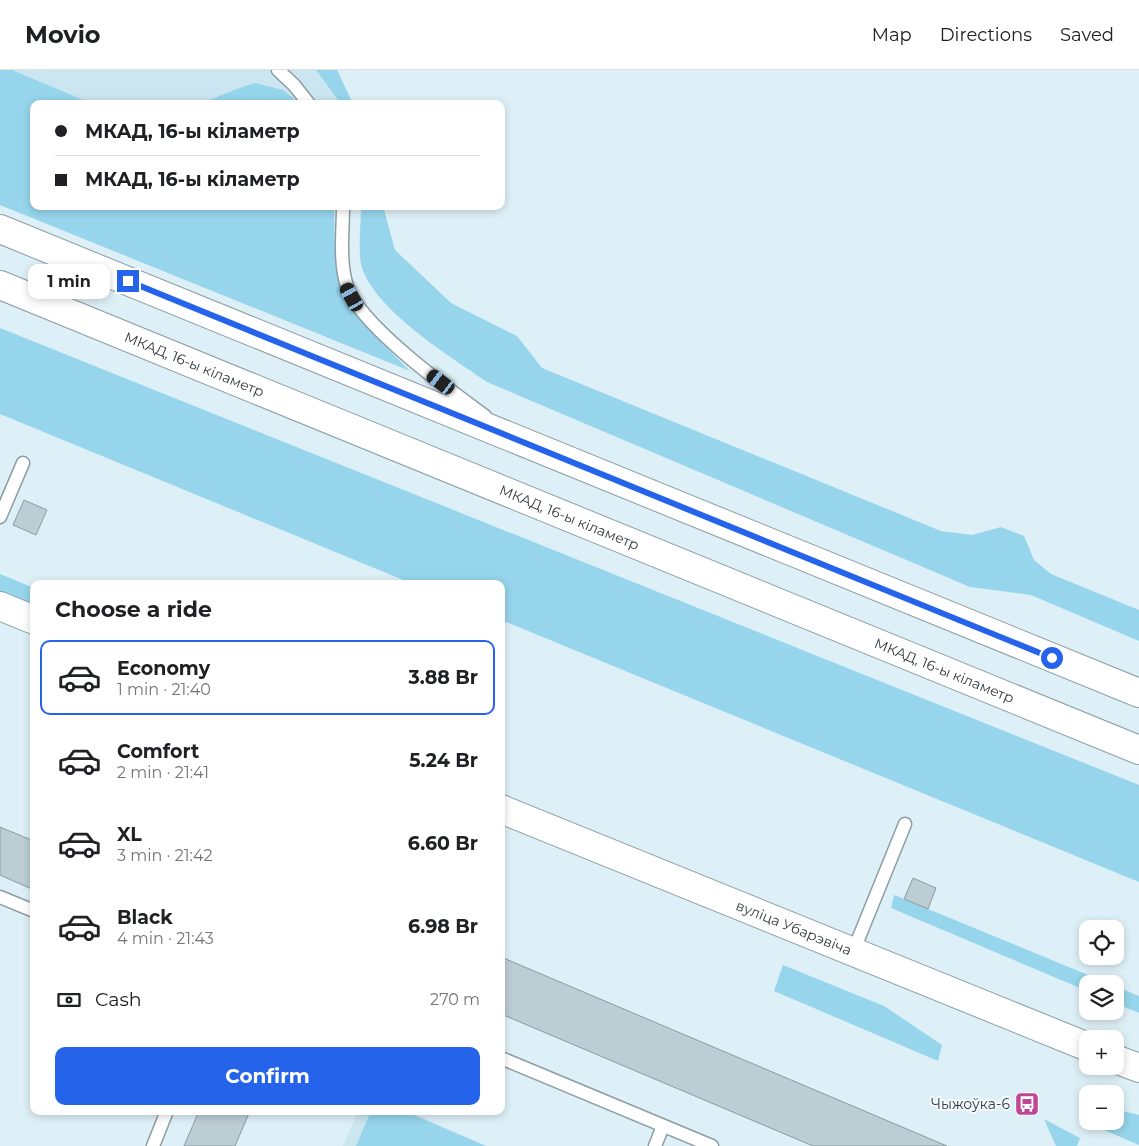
<!DOCTYPE html>
<html lang="en">
<head>
<meta charset="utf-8">
<style>
  body { margin:0; font-family:Montserrat,sans-serif; background:#f6f6f6; color:#202124; height:100vh; display:flex; flex-direction:column; font-size:19px; white-space:nowrap }
  * { box-sizing:border-box; margin:0 }
  p { font-size:16px; color:#757577 }
  .icon { flex:none; width:28px; height:28px; fill:none; stroke:currentColor; stroke-width:2; stroke-linecap:round; stroke-linejoin:round }
  .map { position:relative; flex:1; overflow:hidden }
  .details { position:absolute; left:30px; top:510px; width:475px; height:535px; display:flex; flex-direction:column; background:#fff; border-radius:10px; box-shadow:0 2px 8px #0003 }
  .details>* { flex:none }
  .hud { position:absolute; left:30px; top:30px; width:475px; height:110px; border-radius:10px; box-shadow:0 2px 8px #0003; display:grid; align-content:center; height:110px; padding:0 25px; background:#fff }
  .buttons { position:absolute; left:1079px; top:850px; display:grid; gap:10px }
  .buttons a { display:grid; place-items:center; width:45px; height:45px; border-radius:10px; background:#fff; box-shadow:0 2px 8px #0003; font-size:25px }
  .end { position:absolute; width:22px; height:22px; margin:-11px; border:6px solid #2563eb; background:#fff; box-shadow:0 0 0 2px #fff }
  .from { border-radius:50% }
  .bubble { position:absolute; height:35px; border-radius:10px; background:#fff; box-shadow:0 2px 8px #0003; font-size:16px; font-weight:700; line-height:35px; text-align:center }
  .car { position:absolute; width:15px; height:30px; margin:-15px -8px; border-radius:6px; box-shadow:0 0 4px 1px #0007; background:linear-gradient(#222 24%,#8ab4d8 0 40%,#222 0 76%,#8ab4d8 0 86%,#222 0) }
  .hud b { display:flex; align-items:center; gap:18px; height:48px; font-size:19px }
  .hud b+b { border-top:1px solid #e0e0e0 }
  .hud i { width:12px; height:12px; background:#202124 }
  ul { padding:0; list-style:none }
  li { display:flex; align-items:center; gap:15px; height:75px; margin:0 10px 8px; padding:0 15px; border:2px solid transparent; border-radius:10px }
  li div { flex:1 }
  li b { display:block; font-size:19px }
  li em { font-style:normal; font-weight:700 }
  li.current { border-color:#2563eb }
  li>.icon { width:45px; height:45px; stroke-width:1.5 }
  h2 { padding:0 25px; font-size:22px; line-height:60px }
  .pay { display:flex; align-items:center; gap:12px; height:55px; padding:0 25px; font-size:19px }
  .pay p { margin-inline-start:auto }
  .primary-button { display:flex; gap:10px; margin-top:auto; padding:10px 25px }
  .primary-button a { flex:1; height:58px; border-radius:10px; background:#2563eb; color:#fff; font-size:20px; font-weight:700; line-height:58px; text-align:center }
  header { display:flex; align-items:center; gap:30px; box-sizing:border-box; height:70px; padding:0 25px; background:#fff; border-bottom:1px solid #e0e0e0 }
  header strong { font-size:24px }
  nav { display:flex; gap:28px; margin-inline-start:auto; font-size:18px }
  .map>svg:first-child { display:block }
  .built { fill:#cbe6f0 }
  .green { fill:#96d5ec }
  .building { fill:#bccdd4; stroke:#8b9ba2 }
  .lines { fill:none; stroke-linecap:round; stroke-linejoin:round }
  .lane-casing { stroke:#8c9da3; stroke-width:15 }
  .secondary-casing { stroke:#8c9da3; stroke-width:30 }
  .highway-casing { stroke:#8c9da3; stroke-width:30 }
  .lane { stroke:#fff; stroke-width:12 }
  .secondary { stroke:#fff; stroke-width:28 }
  .highway { stroke:#fff; stroke-width:28 }
  .route { stroke:#2563eb; stroke-width:6 }
  .labels { text-anchor:middle; stroke-width:4; stroke-linejoin:round; paint-order:stroke }
  .street-label { font-size:14px; fill:#333a3d; stroke:#f4fbfe }
  .poi-label { font-size:14px; fill:#333a3d; stroke:#f4fbfe; text-anchor:end }
</style>
</head>
<body>
<header>
<strong>Movio</strong>
<nav><a>Map</a><a>Directions</a><a>Saved</a></nav>
</header>
<div class="map">
<svg width="1139" height="1076" viewBox="0 0 1139 1076">
  <rect width="100%" height="100%" fill="#def0f7"/>
  <g class="built">
    <polygon points="0,0 316,0 341,34 34,34"/>
    <polygon points="358,1041 408,1041 487,1076 343,1076"/>
  </g>
  <g class="green">
    <path d="M 0,0 L 12,0 L 93,34 L 34,34 L 34,136 L 334,136 C 335,163 333,191 340,216 C 347,243 390,280 410,301 L 0,135 Z"/>
    <polygon points="316,0 337,0 353,34 341,34"/>
    <path d="M 255,13 L 283,20 L 300,34 L 201,33 C 219,27 236,18 255,13 Z"/>
    <path d="M 361,136 L 383,136 L 395,180 L 451,233 L 517,266 L 542,298 L 941,461 L 972,465 L 1001,457 L 1024,466 L 1034,490 L 1051,504 L 1139,540 L 1139,571 L 1031,525 L 970,517 L 487,312 C 451,287 372,239 361,194 C 358,179 361,152 361,136 Z"/>
    <polygon points="0,258 1139,715 1139,812 501,550 501,514 413,514 0,344"/>
    <polygon points="0,504 34,518 34,536 0,522"/>
    <polygon points="894,825 1110,914 1088,914 1087,921 891,838"/>
    <polygon points="783,895 884,936 942,975 938,991 774,921"/>
    <polygon points="1115,916 1139,926 1139,943 1115,933"/>
    <polygon points="1087,1036 1088,1051 1115,1051 1115,1039 1139,1045 1139,1075 1081,1050"/>
    <polygon points="371,1041 404,1041 486,1076 356,1076"/>
    <polygon points="1044,1049 1080,1068 1077,1076 1056,1076"/>
  </g>
  <g class="building">
    <polygon points="24,430 47,440 36,465 13,455"/>
    <polygon points="0,757 34,771 34,820 0,805"/>
    <polygon points="913,808 936,818 928,839 904,829"/>
    <polygon points="501,887 947,1076 813,1076 501,944"/>
    <polygon points="199,1041 250,1041 235,1076 184,1076"/>
  </g>
  <g class="lines">
    <defs>
      <g id="lane">
        <polyline points="278,0 294,15 309,34"/>
        <path d="M 343,136 C 343,161 339,192 347,216 C 359,255 451,321 485,346"/>
        <polyline points="0,447 23,393"/>
        <polyline points="0,827 34,841"/>
        <polyline points="853,882 905,754"/>
        <polyline points="501,988 712,1076"/>
        <polyline points="153,1076 167,1041"/>
        <polyline points="655,1076 663,1056"/>
      </g>
      <g id="secondary">
        <polyline points="0,536 34,550"/>
        <path id="s1" d="M 501,739 L 1088,977"/>
        <polyline points="1115,989 1139,998"/>
      </g>
      <g id="highway">
        <polyline points="0,159 1139,623"/>
        <path id="s2" d="M 0,215 L 1139,680"/>
      </g>
    </defs>
    <use href="#lane" class="lane-casing"/>
    <use href="#secondary" class="secondary-casing"/>
    <use href="#highway" class="highway-casing"/>
    <use href="#lane" class="lane"/>
    <use href="#secondary" class="secondary"/>
    <use href="#highway" class="highway"/>
  </g>
  <g class="lines">
    <polyline class="route" points="128,211 1052,588"/>
  </g>
  <defs>
    <symbol id="bus-square" viewBox="-11 -11 22 22"><rect x="-9" y="-9" width="18" height="18" rx="4" fill="#c14595" stroke="#f4fbfe"/><path d="M-5-6H5V4H4V6H2V4H-2V6H-4V4H-5ZM-3.5-4V0h7V-4ZM-3.5 1.2v1.5H-2V1.2ZM2 1.2v1.5H3.5V1.2Z" fill="#fff"/></symbol>
  </defs>
  <g fill-rule="evenodd">
    <use href="#bus-square" x="1013" y="1020" width="28" height="28"/>
  </g>
  <g class="labels">
    <g class="street-label">
      <text dy="5" stroke="none"><textPath href="#s2" startOffset="210">МКАД, 16-ы кіламетр</textPath></text>
      <text dy="5" stroke="none"><textPath href="#s2" startOffset="615">МКАД, 16-ы кіламетр</textPath></text>
      <text dy="5" stroke="none"><textPath href="#s2" startOffset="1020">МКАД, 16-ы кіламетр</textPath></text>
      <text dy="5" stroke="none"><textPath href="#s1" startOffset="316">вуліца Убарэвіча</textPath></text>
    </g>
    <g class="poi-label">
      <text x="1010" y="1039">Чыжоўка-6</text>
    </g>
  </g>
</svg>
<div class="buttons">
<a><svg class="icon" aria-label="locate" viewBox="0 0 24 24"><circle cx="12" cy="12" r="6"/><path d="M12 2v4M12 18v4M2 12h4M18 12h4"/></svg></a>
<a><svg class="icon" aria-label="layers" viewBox="0 0 24 24"><path d="M12 4l9 5-9 5-9-5zM3 14l9 5 9-5"/></svg></a>
<a>+</a>
<a>−</a>
</div>
<i class="end from" style="left:1052px;top:588px"></i>
<i class="end" style="left:128px;top:211px"></i>
<div class="bubble" style="left:28px;top:194px;width:82px">1 min</div>
<i class="car" style="left:352px;top:227px;rotate:331deg"></i>
<i class="car" style="left:441px;top:312px;rotate:307deg"></i>
<div class="hud">
<b><i class="from"></i>МКАД, 16-ы кіламетр</b>
<b><i></i>МКАД, 16-ы кіламетр</b>
</div>
<section class="details">
<h2>Choose a ride</h2>
<ul>
<li class="current"><svg class="icon" aria-label="car" viewBox="0 0 24 24"><path d="M5 17H2v-5l4-1 3-4h7l3 4 3 1v5h-3M9 17h6M6 11h13"/><circle cx="7" cy="17" r="2"/><circle cx="17" cy="17" r="2"/></svg><div><b>Economy</b><p>1 min · 21:40</p></div><em>3.88 Br</em></li>
<li><svg class="icon" aria-label="car" viewBox="0 0 24 24"><path d="M5 17H2v-5l4-1 3-4h7l3 4 3 1v5h-3M9 17h6M6 11h13"/><circle cx="7" cy="17" r="2"/><circle cx="17" cy="17" r="2"/></svg><div><b>Comfort</b><p>2 min · 21:41</p></div><em>5.24 Br</em></li>
<li><svg class="icon" aria-label="car" viewBox="0 0 24 24"><path d="M5 17H2v-5l4-1 3-4h7l3 4 3 1v5h-3M9 17h6M6 11h13"/><circle cx="7" cy="17" r="2"/><circle cx="17" cy="17" r="2"/></svg><div><b>XL</b><p>3 min · 21:42</p></div><em>6.60 Br</em></li>
<li><svg class="icon" aria-label="car" viewBox="0 0 24 24"><path d="M5 17H2v-5l4-1 3-4h7l3 4 3 1v5h-3M9 17h6M6 11h13"/><circle cx="7" cy="17" r="2"/><circle cx="17" cy="17" r="2"/></svg><div><b>Black</b><p>4 min · 21:43</p></div><em>6.98 Br</em></li>
</ul>
<div class="pay"><svg class="icon" aria-label="cash" viewBox="0 0 24 24"><path d="M3 7h18v10H3z"/><circle cx="12" cy="12" r="2"/></svg>Cash<p>270 m</p></div>
<div class="primary-button"><a>Confirm</a></div>
</section>
</div>
</body>
</html>
